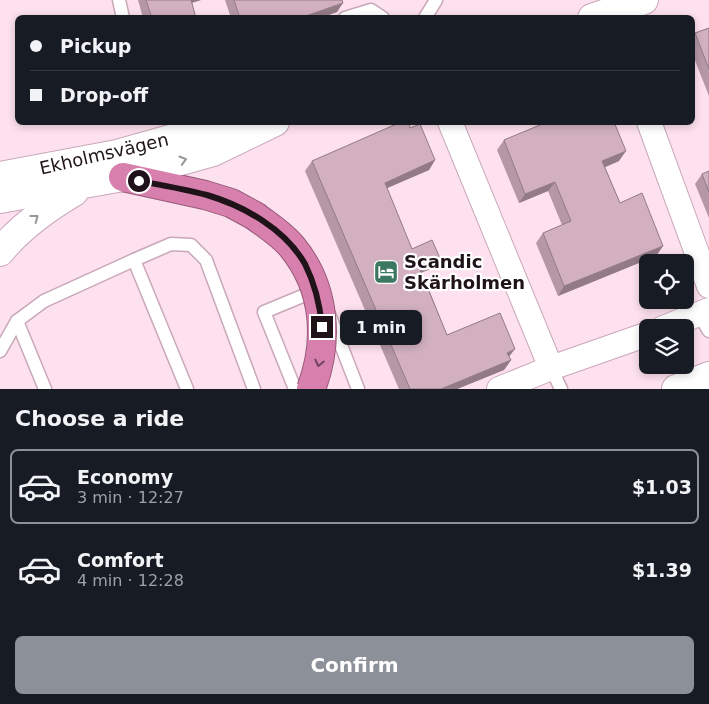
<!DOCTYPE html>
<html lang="en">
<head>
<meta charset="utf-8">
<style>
  body { margin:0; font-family:"DejaVu Sans",sans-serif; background:#20242c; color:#f1f3f6; height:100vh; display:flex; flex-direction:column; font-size:19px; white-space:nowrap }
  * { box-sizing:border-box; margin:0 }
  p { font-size:16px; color:#9ea1a6 }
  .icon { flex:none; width:28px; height:28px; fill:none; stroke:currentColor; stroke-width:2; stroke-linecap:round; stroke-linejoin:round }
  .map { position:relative; height:389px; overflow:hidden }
  .panel { display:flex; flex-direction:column; background:#171b24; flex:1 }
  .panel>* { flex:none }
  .banner { position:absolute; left:15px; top:15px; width:680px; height:110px; border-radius:8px; box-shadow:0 2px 8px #0003; display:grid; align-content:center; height:110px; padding:0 15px; background:#171b24 }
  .buttons { position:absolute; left:639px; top:254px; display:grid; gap:10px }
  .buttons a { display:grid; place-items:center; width:55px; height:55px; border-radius:8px; background:#171b24; box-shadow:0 2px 8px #0003; font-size:25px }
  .end { position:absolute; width:22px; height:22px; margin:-11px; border:6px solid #1f1319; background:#fff; box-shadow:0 0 0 2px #fff }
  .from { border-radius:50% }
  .bubble { position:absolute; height:35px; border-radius:8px; background:#171b24; box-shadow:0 2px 8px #0003; font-size:16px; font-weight:700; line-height:35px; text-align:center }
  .banner b { display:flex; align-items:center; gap:18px; height:48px; font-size:19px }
  .banner b+b { border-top:1px solid #363941 }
  .banner i { width:12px; height:12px; background:#f1f3f6 }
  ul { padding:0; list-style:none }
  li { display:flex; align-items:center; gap:15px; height:75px; margin:0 10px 8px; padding:0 5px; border:2px solid transparent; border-radius:8px }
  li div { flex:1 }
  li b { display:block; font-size:19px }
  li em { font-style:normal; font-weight:700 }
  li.on { border-color:#8c9099 }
  li>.icon { width:45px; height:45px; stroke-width:1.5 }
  h2 { padding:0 15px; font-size:22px; line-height:60px }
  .cta { display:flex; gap:10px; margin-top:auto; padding:10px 15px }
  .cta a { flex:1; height:58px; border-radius:8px; background:#8c9099; color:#fff; font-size:20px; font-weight:700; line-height:58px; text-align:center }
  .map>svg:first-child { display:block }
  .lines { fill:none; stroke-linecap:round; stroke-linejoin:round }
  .lane-casing { stroke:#c9a8b8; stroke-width:15 }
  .street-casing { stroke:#c9a8b8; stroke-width:26 }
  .secondary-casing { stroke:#c9a8b8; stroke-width:30 }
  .highway-casing { stroke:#975a79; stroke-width:30 }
  .lane { stroke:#fff; stroke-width:12 }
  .street { stroke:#fff; stroke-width:24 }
  .secondary { stroke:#fff; stroke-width:28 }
  .highway { stroke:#d780ad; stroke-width:28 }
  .highway-bridge-casing { stroke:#975a79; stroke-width:30; stroke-linecap:butt }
  .highway-bridge { stroke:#d780ad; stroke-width:28 }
  .wall { fill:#b597a5 }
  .shaded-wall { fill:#937b86 }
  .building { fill:#d2b0c0; stroke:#937b86 }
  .oneway { stroke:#9a9598 }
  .oneway2 { stroke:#72445c }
  .route { stroke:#1f1319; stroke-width:6 }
  .labels { text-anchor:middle; stroke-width:4.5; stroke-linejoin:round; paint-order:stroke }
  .street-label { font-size:18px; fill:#1f1319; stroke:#fff }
  .poi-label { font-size:18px; font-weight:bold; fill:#1f1319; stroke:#fff; text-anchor:start }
</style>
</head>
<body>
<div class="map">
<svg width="709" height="389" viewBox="0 0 709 389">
  <rect width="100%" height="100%" fill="#fde1ee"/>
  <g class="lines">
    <defs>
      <g id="lane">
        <polyline points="119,0 123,18"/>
        <polyline points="345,18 371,10 383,18"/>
        <polyline points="425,18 436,0"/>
        <polyline points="134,260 171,244 191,245 206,260 254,389"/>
        <polyline points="698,313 709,331"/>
        <polyline points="329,314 358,389"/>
        <polyline points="17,321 45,389"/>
        <polyline points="0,351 17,321 44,301 134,260 187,389"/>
        <polyline points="551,368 561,389"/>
        <polyline points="295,389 264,312 317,290"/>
      </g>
      <g id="street">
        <polyline points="450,122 551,368"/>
        <polyline points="649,122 709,286"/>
        <polyline points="663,328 709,310"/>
        <polyline points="499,389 551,368 648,334"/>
      </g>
      <g id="secondary">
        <polyline points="592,18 644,0"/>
        <polyline points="0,176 117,154 206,129 255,124"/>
        <polyline points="0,199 123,177 213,152 275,122"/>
        <path d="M 0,252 C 20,227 47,208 74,192"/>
        <polyline points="676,389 709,376"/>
      </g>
      <polyline id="highway" points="123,177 205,195 231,203 255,216"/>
    </defs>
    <use href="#lane" class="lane-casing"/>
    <use href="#street" class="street-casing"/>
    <use href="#secondary" class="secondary-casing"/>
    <use href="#highway" class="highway-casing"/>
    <use href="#lane" class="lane"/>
    <use href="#street" class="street"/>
    <use href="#secondary" class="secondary"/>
    <use href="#highway" class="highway"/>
    <defs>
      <path id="highway-bridge" d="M 255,216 C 268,226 283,235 293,248 C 326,289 329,342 311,389"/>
    </defs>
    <use href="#highway-bridge" class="highway-bridge-casing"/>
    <use href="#highway-bridge" class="highway-bridge"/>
  </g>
  <g class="wall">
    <polygon points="138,0 201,0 192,3 196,18 143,18"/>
    <polygon points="225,0 342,0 337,12 320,18 231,18"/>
    <polygon points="709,28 709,96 692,53 692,37 695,33"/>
    <polygon points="410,128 435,160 429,170 387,188 412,249 433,268 422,272 447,335 509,357 511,360 504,370 457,389 399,389 305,171 312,161"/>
    <polygon points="504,140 619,161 605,167 620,203 663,246 656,256 558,296 536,243 543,233 562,225 548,191 519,203 497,150"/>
    <polygon points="709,171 709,218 695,184 702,174"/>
  </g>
  <g class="shaded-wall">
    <polygon points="188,0 201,0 184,5"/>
    <polygon points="343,3 337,12 320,18 300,18"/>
    <polygon points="626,151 619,161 596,171 602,161"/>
    <polygon points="435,160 429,170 378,192 385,183"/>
    <polygon points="555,182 548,191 519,203 525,194"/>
    <polygon points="663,246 656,256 558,296 564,286"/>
    <polygon points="440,258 433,268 413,276 419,267"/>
    <polygon points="515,349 508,358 507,353"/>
    <polygon points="511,360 504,370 457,389 441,389"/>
  </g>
  <g class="building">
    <polygon points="146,0 191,0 196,18 152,18"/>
    <polygon points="234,0 342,0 343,3 300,18 240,18"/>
    <polygon points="709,28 709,69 695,33"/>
    <polygon points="401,122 409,122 410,128 420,124 435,160 385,183 412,249 432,240 440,258 419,267 447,335 500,313 515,349 507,353 511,360 441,389 410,389 312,161"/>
    <polygon points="547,122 614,122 626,151 602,161 620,203 642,193 663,246 564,286 543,233 571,221 555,182 525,194 504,140"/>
    <polygon points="709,171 709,192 702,174"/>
  </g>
  <defs><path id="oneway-chevron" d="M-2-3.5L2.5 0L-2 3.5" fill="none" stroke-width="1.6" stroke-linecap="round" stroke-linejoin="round" transform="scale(1.25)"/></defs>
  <g class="oneway">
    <use href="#oneway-chevron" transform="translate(183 160) rotate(-16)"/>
    <use href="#oneway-chevron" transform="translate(35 218) rotate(-37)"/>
  </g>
  <use class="oneway2" href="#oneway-chevron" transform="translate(319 363) rotate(103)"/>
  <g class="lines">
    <path class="route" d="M 139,181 C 161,185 185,189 207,195 C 244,206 285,229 305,264 C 315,284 320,305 322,327"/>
  </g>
  <defs>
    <symbol id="hotel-square" viewBox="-11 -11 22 22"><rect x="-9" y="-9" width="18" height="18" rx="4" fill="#3b7761" stroke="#fff"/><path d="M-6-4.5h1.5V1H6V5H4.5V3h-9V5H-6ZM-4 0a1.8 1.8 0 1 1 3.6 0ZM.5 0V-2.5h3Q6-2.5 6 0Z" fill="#fff"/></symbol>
  </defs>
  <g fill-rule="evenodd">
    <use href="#hotel-square" x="372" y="258" width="28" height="28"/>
  </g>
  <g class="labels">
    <g class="street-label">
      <text transform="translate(104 154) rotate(-13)" y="6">Ekholmsvägen</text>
    </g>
    <g class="poi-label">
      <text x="404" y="268">Scandic<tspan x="404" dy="21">Skärholmen</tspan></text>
    </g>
  </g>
</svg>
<div class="buttons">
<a><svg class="icon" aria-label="locate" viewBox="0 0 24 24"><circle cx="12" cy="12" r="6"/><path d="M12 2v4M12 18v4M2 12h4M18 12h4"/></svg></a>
<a><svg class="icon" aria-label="layers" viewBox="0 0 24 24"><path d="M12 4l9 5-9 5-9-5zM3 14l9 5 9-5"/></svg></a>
</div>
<i class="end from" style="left:139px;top:181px"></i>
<i class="end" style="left:322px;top:327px"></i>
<div class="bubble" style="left:340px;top:310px;width:82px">1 min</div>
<div class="banner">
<b><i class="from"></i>Pickup</b>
<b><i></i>Drop-off</b>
</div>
</div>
<section class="panel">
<h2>Choose a ride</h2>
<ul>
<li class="on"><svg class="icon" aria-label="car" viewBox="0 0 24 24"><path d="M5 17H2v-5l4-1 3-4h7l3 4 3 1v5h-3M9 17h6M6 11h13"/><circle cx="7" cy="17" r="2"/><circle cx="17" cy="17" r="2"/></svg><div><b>Economy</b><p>3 min · 12:27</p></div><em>$1.03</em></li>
<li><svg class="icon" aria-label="car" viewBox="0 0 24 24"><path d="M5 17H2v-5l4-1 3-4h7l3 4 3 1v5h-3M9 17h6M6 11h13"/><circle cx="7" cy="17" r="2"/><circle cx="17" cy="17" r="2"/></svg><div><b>Comfort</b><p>4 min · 12:28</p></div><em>$1.39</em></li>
</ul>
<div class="cta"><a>Confirm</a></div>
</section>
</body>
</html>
